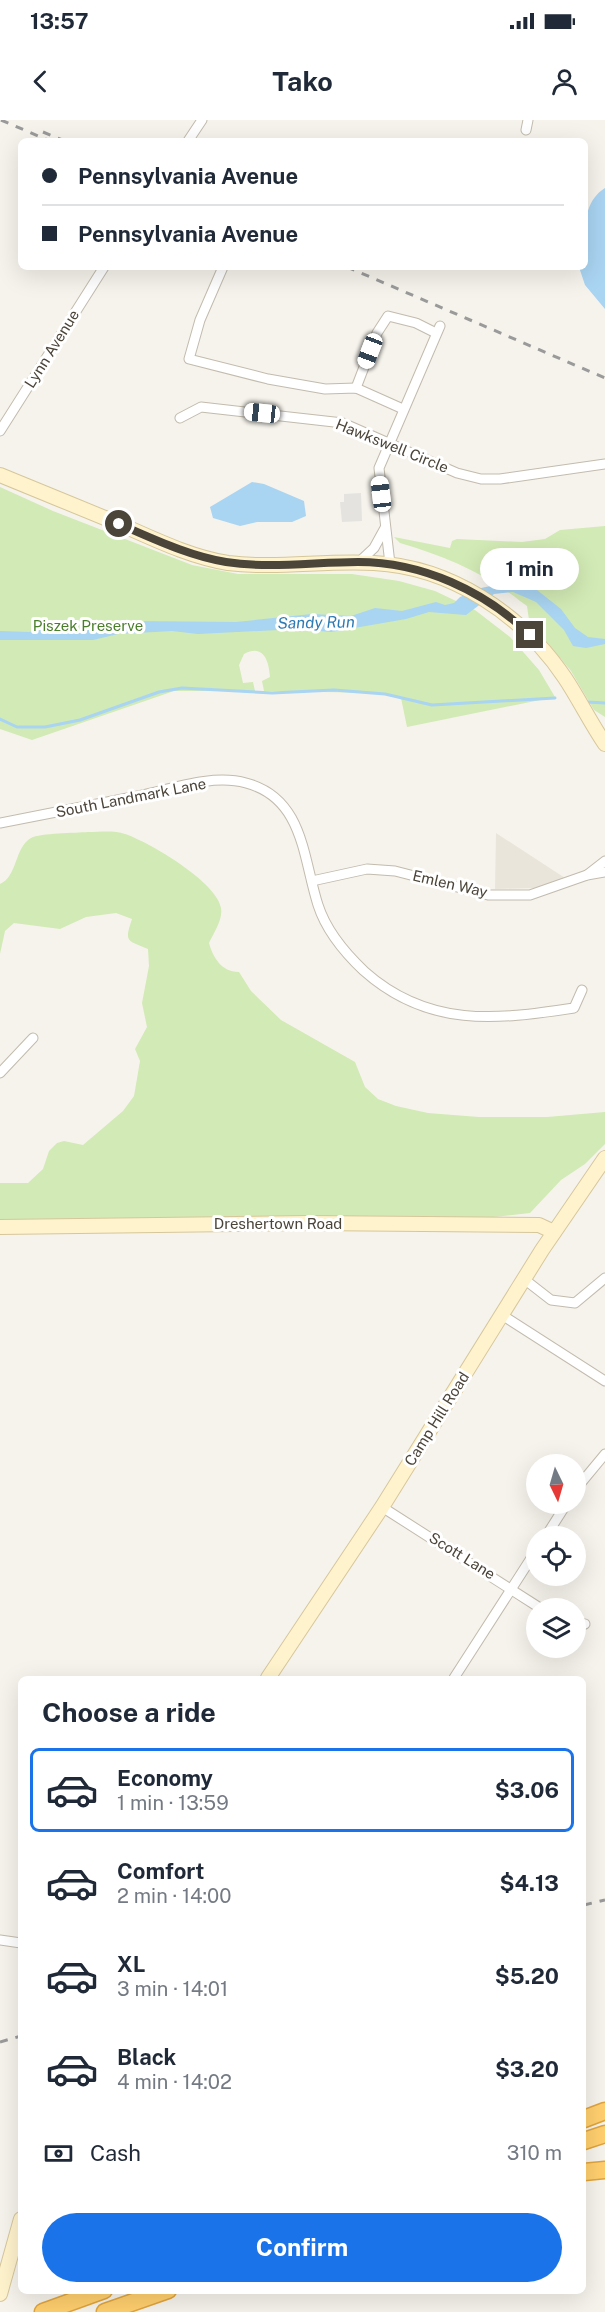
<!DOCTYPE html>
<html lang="en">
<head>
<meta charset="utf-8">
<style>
  body { margin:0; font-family:"Public Sans",sans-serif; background:#f6f6f7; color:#1f2937; height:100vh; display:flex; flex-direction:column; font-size:22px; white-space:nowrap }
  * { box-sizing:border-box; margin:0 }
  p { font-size:20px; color:#747a83 }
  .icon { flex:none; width:33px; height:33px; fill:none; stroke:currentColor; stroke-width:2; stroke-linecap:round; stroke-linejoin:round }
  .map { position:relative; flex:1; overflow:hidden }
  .side { position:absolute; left:18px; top:1556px; width:568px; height:618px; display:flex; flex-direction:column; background:#fff; border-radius:9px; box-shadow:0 6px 24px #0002 }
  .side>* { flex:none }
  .banner { position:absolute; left:18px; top:18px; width:570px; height:132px; border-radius:9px; box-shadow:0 6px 24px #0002; display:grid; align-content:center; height:132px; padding:0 24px; background:#fff }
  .needle { width:39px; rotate:175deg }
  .fabs { position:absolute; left:526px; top:1334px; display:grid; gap:12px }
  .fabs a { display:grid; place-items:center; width:60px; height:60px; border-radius:50%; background:#fff; box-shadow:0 6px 24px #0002; font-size:30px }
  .end { position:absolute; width:27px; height:27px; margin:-14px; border:8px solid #4b4439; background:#fff; box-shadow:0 0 0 3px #fff }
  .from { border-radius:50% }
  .bubble { position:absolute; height:42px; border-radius:21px; background:#fff; box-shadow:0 6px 24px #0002; font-size:20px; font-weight:700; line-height:42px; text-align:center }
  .car { position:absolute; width:18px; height:36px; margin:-18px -9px; border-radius:8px; box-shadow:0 0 4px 2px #0007; background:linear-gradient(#fff 24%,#345 0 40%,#fff 0 76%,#345 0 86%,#fff 0) }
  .banner b { display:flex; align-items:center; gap:21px; height:57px; font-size:22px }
  .banner b+b { border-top:2px solid #e0e1e3 }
  .banner i { width:15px; height:15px; background:#1f2937 }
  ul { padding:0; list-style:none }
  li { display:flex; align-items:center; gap:18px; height:84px; margin:0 12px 9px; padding:0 12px; border:3px solid transparent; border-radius:9px }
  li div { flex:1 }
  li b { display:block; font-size:22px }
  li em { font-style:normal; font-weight:700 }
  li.on { border-color:#1a73e8 }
  li>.icon { width:54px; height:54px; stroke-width:1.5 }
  h2 { padding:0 24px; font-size:27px; line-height:72px }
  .pay { display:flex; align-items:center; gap:15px; height:66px; padding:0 24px; font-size:22px }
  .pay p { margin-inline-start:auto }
  .action { display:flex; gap:12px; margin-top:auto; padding:12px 24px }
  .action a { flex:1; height:69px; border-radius:36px; background:#1a73e8; color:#fff; font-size:24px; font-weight:700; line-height:69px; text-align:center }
  .status { display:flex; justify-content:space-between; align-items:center; height:42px; padding:0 30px; background:#fff; direction:ltr }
  .status svg { height:16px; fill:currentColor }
  header { display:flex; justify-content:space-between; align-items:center; height:78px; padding:0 24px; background:#fff; font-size:27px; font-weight:700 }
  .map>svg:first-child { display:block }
  .residential { fill:#eae5da }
  .green { fill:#d2eab5 }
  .parking { fill:#e5e3e0 }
  .water { fill:#a9d4f2 }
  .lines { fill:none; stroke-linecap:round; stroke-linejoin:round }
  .stream { stroke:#a9d4f2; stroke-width:3 }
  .street-casing { stroke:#c2bbae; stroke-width:11 }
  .secondary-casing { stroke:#d6c79b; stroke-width:16 }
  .highway-casing { stroke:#e0a43c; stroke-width:19 }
  .street { stroke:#fff; stroke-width:9 }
  .secondary { stroke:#fff3cd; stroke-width:14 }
  .highway { stroke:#ffcf6e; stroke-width:16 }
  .rail { stroke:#9a9a9a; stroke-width:3; stroke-dasharray:8 8; stroke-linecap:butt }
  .route { stroke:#4b4439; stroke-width:8 }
  .labels { text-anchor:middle; stroke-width:6; stroke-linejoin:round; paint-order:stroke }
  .street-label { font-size:15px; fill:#4b4439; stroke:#fff }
  .park-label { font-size:15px; fill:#4a7f2a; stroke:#fff }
  .water-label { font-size:16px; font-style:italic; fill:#2e7ab2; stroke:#fff }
</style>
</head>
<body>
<div class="status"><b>13:57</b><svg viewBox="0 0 49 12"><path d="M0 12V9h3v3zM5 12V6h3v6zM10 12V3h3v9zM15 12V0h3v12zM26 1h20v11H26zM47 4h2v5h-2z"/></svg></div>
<header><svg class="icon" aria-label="back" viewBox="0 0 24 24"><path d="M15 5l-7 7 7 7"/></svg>Tako<svg class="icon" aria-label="person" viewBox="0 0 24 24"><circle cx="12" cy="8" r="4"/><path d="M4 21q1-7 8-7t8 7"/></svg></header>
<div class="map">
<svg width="605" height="2192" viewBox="0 0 605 2192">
  <rect width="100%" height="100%" fill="#f6f3ec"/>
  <polygon class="residential" points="496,713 565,758 534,768 495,769"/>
  <g class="green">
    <path d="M 0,367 L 53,391 L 192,445 L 238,454 L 352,454 L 399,461 L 435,471 L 475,490 L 510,517 L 539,550 L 555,577 L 407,607 L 401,578 L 381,573 L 264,571 L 262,561 L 270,557 C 269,542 264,523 244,534 L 239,545 L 243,563 L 253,562 L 255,571 L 174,571 L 32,620 L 0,609 Z"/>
    <path d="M 605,406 L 605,597 L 594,590 L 571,551 L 529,500 L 527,486 L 520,481 C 483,452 444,436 400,423 L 394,417 L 450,428 L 452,421 L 457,419 L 522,422 L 545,419 L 560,410 Z"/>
    <path d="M 88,712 C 100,712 114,710 125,714 C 149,722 217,762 221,788 C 223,800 214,812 209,823 C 213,837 221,852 239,852 L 251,871 L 281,900 L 355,942 L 365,967 L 378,979 L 396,986 L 428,993 L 479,997 L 547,997 L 605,992 L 605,1024 L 585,1044 L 561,1060 L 530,1093 L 466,1100 L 0,1103 L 0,1063 L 28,1063 L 43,1049 L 49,1031 L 57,1023 L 64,1021 L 83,1025 L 123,991 L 134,976 L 140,941 L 135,929 L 147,907 L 142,883 L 149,846 L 148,829 C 127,820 124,823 132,799 L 116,793 L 86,797 L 60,809 L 14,803 L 5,811 L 0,834 L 0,764 C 18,756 14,728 31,718 C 41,713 75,713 88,712 Z"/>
  </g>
  <polygon class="parking" points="361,373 362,401 342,402 340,382 344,382 344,374"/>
  <g class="water">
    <path d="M 605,68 L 605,189 L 585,165 L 579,147 L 585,147 C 585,121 579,84 605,68 Z"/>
    <polygon points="252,362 264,364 304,381 306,396 292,402 257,402 240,406 213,398 210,387"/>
    <polygon points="510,462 537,470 561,489 575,508 588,517 605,519 605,524 586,528 573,526 564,510 536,482 513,472 494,474 466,495 429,492 406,499 331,512 298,509 198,514 172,511 118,514 93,520 0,520 0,511 29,512 57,507 95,510 132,501 236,502 312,494 351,496 375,488 402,491 436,482 445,485 454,483 460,477 481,468"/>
  </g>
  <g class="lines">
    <g class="stream">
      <polyline points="587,582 605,583"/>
      <polyline points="0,599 17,607 45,607 80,600 159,572 182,568 272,573 334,570 385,574 432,585 555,578"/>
    </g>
    <defs>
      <g id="street">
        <polyline points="526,10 528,0"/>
        <polyline points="188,21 202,0"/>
        <polyline points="223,147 200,200 189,239 268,259 325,269 356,268 403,289"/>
        <polyline points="356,268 377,213 388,196 416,203 436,213"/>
        <polyline points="180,298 201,287 343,303 457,353 481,359 500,359 605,344"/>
        <polyline points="0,311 104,147"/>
        <polyline points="359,442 374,428 385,408"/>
        <polyline points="390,444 379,348 440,206"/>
        <path d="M 0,703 C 48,694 95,684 143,675 C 174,668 214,654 246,663 C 304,678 303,739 318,785 C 326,810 345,833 364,851 C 428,908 496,900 574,888 L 582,870"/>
        <polyline points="587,755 605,741"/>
        <polyline points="312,761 367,749 395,751 488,775 530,775 587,755 605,752"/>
        <polyline points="0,953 33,918"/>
        <polyline points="524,1159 551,1180 575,1183 605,1158"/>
        <polyline points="502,1195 605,1261"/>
        <polyline points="576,1369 605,1334"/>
        <polyline points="382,1387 540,1488"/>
        <polyline points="546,1416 567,1383"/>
        <polyline points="576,1502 585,1504"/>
        <polyline points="454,1558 537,1429"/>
        <polyline points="0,1820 21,1823"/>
      </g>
      <g id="secondary">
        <path d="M 0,355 C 41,372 81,388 122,405 C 156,420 191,437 228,443 C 277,449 325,440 374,443 C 451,447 522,494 565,558 C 579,579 590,602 605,624"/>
        <polyline points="0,1107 308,1103 539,1105 554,1112"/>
        <polyline points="268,1558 382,1387 542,1130 605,1038"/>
        <polyline points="0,2174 21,2099"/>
      </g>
      <g id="highway">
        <polyline points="584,1999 605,1991"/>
        <polyline points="584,2021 605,2014"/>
        <polyline points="584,2052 605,2050"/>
        <polyline points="43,2192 104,2170"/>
        <polyline points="105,2192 168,2170"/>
      </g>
    </defs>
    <use href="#street" class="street-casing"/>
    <use href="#secondary" class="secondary-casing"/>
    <use href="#highway" class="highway-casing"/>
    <use href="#street" class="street"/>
    <use href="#secondary" class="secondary"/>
    <use href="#highway" class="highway"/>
    <g class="rail">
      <polyline points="1,0 50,21"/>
      <polyline points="43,12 65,21"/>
      <polyline points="347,147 605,258"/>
      <polyline points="584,1785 605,1780"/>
      <polyline points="0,1922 21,1916"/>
    </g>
  </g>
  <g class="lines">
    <path class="route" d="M 119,404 C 154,419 189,436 226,442 C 270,449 315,442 358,442 C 422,442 485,471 530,515"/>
  </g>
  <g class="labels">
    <g class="street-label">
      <text transform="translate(52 229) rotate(-58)" y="5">Lynn Avenue</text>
      <text transform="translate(392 326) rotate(22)" y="5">Hawkswell Circle</text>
      <text transform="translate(131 678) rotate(-11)" y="5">South Landmark Lane</text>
      <text transform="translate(450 764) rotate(13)" y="5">Emlen Way</text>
      <text x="278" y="1109">Dreshertown Road</text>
      <text transform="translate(437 1299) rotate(-58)" y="5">Camp Hill Road</text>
      <text transform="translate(462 1436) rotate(32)" y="5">Scott Lane</text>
    </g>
    <g class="park-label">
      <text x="88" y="511">Piszek Preserve</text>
    </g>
    <g class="water-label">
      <text transform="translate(316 502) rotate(-1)" y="6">Sandy Run</text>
    </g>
  </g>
</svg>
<div class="fabs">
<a><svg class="needle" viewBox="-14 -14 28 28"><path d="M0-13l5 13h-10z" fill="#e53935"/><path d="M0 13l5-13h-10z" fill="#747a83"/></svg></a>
<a><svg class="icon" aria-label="locate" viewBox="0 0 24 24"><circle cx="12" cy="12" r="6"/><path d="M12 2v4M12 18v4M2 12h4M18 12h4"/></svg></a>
<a><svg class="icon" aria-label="layers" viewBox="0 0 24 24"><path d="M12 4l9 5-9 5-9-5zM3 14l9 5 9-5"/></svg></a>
</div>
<i class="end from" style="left:119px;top:404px"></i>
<i class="end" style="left:530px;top:515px"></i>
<div class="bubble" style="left:480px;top:428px;width:99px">1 min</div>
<i class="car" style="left:370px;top:231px;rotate:201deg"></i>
<i class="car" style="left:262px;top:293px;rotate:276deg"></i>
<i class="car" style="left:381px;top:374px;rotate:353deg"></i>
<div class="banner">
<b><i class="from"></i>Pennsylvania Avenue</b>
<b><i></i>Pennsylvania Avenue</b>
</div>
<section class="side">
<h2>Choose a ride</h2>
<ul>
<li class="on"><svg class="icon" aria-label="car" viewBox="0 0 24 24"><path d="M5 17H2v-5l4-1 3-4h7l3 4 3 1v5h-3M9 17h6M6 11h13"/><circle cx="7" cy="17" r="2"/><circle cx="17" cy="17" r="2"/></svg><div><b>Economy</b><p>1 min · 13:59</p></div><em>$3.06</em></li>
<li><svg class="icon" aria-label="car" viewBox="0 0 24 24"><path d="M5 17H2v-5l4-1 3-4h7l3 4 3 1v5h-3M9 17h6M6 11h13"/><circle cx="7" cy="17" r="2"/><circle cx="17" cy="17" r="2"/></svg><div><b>Comfort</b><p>2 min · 14:00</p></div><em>$4.13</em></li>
<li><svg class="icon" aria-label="car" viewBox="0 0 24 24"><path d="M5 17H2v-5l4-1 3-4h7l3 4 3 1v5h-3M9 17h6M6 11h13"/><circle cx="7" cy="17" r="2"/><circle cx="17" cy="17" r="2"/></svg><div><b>XL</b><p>3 min · 14:01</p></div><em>$5.20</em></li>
<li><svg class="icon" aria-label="car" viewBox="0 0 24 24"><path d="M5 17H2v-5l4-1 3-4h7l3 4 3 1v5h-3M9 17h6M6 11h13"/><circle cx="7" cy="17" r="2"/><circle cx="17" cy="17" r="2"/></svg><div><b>Black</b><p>4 min · 14:02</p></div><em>$3.20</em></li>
</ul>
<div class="pay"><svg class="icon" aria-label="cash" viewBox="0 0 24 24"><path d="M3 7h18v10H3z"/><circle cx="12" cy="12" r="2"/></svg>Cash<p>310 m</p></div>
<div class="action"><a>Confirm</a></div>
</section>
</div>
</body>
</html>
